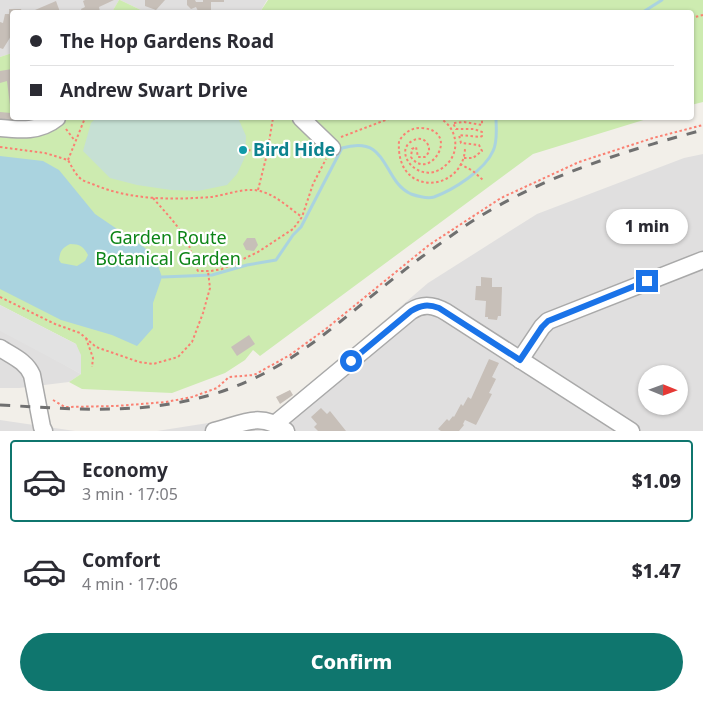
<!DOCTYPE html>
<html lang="en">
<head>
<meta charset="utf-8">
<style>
  body { margin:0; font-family:"Noto Sans",sans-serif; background:#f2f2f3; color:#2b2b33; height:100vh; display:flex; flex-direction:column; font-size:19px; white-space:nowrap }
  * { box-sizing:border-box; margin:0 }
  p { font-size:16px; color:#7c7c81 }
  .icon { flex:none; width:28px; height:28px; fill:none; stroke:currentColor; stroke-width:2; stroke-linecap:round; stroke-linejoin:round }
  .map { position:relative; height:431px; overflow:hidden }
  .sheet { display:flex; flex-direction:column; background:#fff; flex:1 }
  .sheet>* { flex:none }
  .top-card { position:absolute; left:10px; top:10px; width:684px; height:110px; border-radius:5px; box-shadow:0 1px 4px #0004; display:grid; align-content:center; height:110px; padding:0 20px; background:#fff }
  .needle { width:32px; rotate:91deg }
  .controls { position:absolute; left:638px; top:365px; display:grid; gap:10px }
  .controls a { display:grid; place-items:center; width:50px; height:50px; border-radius:50%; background:#fff; box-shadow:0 1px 4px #0004; font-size:25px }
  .end { position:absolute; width:22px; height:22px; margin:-11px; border:6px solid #1a73e8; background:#fff; box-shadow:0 0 0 2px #fff }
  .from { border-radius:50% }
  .bubble { position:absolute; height:35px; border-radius:18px; background:#fff; box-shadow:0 1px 4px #0004; font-size:16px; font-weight:800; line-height:35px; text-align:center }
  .top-card b { display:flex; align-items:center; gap:18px; height:48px; font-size:19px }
  .top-card b+b { border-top:1px solid #e1e1e2 }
  .top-card i { width:12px; height:12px; background:#2b2b33 }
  ul { padding:9px 0 0; list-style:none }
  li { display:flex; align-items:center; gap:15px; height:82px; margin:0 10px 8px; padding:0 10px; border:2px solid transparent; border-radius:5px }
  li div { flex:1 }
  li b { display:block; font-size:19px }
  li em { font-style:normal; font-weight:800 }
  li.current { border-color:#0f766e }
  li>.icon { width:45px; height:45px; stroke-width:1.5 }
  .button { display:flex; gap:10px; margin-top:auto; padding:10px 20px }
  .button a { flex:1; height:58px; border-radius:30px; background:#0f766e; color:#fff; font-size:20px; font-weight:800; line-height:58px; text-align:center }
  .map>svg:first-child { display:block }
  .residential { fill:#e0dfdf; fill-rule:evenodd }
  .grass { fill:#cdebb0 }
  .wetland { fill:#c6e0d4 }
  .parking { fill:#e2e2e2 }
  .water { fill:#aad3df; fill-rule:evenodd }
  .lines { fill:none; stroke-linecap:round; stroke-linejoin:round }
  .stream { stroke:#aad3df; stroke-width:3 }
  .building { fill:#c7bfb8 }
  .minor-casing { stroke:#a9a9a9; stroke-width:19 }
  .path { stroke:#fa8072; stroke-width:2; stroke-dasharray:2.5 2.5; stroke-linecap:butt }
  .minor { stroke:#fff; stroke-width:16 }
  .rail { stroke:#707070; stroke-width:3; stroke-dasharray:10 10; stroke-linecap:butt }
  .route { stroke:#1a73e8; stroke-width:6 }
  .culture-dot { fill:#0f9aa8; stroke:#fff; stroke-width:2 }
  .labels { text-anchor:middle; stroke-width:4.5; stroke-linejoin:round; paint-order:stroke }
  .culture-label { font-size:18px; font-weight:bold; fill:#0d838f; stroke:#fff; text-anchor:start }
  .park-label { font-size:18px; fill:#0c8416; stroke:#fff }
</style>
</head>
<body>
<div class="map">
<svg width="703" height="431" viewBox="0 0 703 431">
  <rect width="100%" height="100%" fill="#f2efe9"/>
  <g class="residential">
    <polygon points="0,0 119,0 112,12 12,12 12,53 0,57"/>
    <polygon points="120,0 267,0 260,12 145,12"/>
    <path d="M 703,154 L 703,431 L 157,431 L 278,412 L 428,283 L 537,214 L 684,158 ZM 646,374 L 679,374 L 679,406 L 646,406 Z"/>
    <polygon points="0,329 81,374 69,382 19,388 0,388"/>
    <polygon points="0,420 27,424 75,431 0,431"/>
  </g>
  <g class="grass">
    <polygon points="119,0 120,0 145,12 112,12"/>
    <polygon points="268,0 703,0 703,102 691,105 691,12 260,12"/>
    <polygon points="12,53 12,118 650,118 533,154 260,356 253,350 245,360 225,373 172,393 82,389 69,382 81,374 76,344 0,305 0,57"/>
  </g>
  <polygon class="wetland" points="96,118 238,118 246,136 245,157 237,174 227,185 198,191 171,190 137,185 110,178 83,151 91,123"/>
  <polygon class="parking" points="0,305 76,344 81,355 81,374 0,331"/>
  <path class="water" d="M 0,156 L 43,161 L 59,170 L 95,214 L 145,248 L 157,263 L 162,277 L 153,303 L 153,328 L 137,346 L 112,335 L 61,320 L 0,289 ZM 70,244 C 80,244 84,247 88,255 L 85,261 L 77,266 L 61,263 L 59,260 C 60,251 62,248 70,244 Z"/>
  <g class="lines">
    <g class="stream">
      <polyline points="643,12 662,0"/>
      <path d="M 162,277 L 212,275 L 247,265 L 276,260 L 293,235 L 301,227 L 342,148 C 390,134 381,180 411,194 C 417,196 428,199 434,197 C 453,190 485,170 493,151 C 498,141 496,128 496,118"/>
    </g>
  </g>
  <g class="building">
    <polygon points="85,0 114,0 99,7 100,12 82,12 81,9 85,7 83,1"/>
    <polygon points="145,0 165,0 156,10 145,6"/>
    <polygon points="187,0 195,0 196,2 203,2 203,0 224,0 224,2 211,2 211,10 198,11 196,7 191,9 187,5"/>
    <polygon points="56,1 60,12 36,12 35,10"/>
    <polygon points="9,9 21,9 22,12 12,12 11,36 3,49 0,48 0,22 3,23 5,14 9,14"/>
    <polygon points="12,69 12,118 25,118 26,125 0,124 0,112 11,113 7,81 0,83 0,71"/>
    <circle cx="243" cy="150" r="4.5"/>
    <polygon points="247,238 255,238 258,245 254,251 246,250 243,244"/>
    <polygon points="481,277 492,278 492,287 502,287 501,316 498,316 497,320 488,319 488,317 485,317 486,301 475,300 476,286 481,286"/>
    <polygon points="249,335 255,344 237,356 231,347"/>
    <polygon points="489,359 499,363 492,377 496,379 489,393 492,394 476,425 465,420 463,424 464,425 459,431 441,431 438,429 447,419 449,421 453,416 454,417 461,404 463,406 468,397 471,399"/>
    <polygon points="290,390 293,395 280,404 276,397"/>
    <polygon points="321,408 327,414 330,411 346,431 318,431 314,427 317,424 311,417"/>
  </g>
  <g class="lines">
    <defs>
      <g id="minor">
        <polyline points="301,118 332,148"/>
        <path d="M 0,128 C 20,130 40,132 57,118"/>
        <path d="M 0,348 C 12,356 26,361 32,375 L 42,427 L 44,431"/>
        <polyline points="520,360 542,327 548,321 703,260"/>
        <path d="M 276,423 L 411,311 C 423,303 434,305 446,312 L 631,431"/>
        <path d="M 214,431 C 242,424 260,411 286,431"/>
      </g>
    </defs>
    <use href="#minor" class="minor-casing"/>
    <g class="path">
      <polyline points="691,18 703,15"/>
      <path d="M 439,118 C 456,126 461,149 448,163 C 423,190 391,153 412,141 C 422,135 430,142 429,152 L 425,157 L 418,157 L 416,147 L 412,149 L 411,157 C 429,183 462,131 422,128 C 412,127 404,133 399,141 C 395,199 464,192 465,148"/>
      <polyline points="66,129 75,141"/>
      <polyline points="341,137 391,118"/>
      <path d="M 0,147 L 45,153 L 68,160 C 72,167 75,174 81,179 C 85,182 90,183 95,185 C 131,200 172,200 211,197 C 227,195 244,187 260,191 C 276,195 289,208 302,217"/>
      <polyline points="248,150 267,154"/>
      <polyline points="464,158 473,158 482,151 479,145 461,143 459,135 480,137 482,136 482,132 474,129 456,129 453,123 464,122 482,125 482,118"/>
      <polyline points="68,160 85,118"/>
      <polyline points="460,164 473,171 484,181"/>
      <polyline points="258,190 267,154 273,118"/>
      <path d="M 153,198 C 165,212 178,225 187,241 C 192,251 192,261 198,271 L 211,271 L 222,269 L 258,252 L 293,229 L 302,217 L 313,184 L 326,159"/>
      <polyline points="0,297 55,324 80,333 96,347 139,362 153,364 178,357 192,342 203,313 210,288 208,271"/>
      <polyline points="86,338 93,358 92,367"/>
      <polyline points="53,400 65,407 116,406 166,402 192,397 217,388 229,377 254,375 290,355 327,328 429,245 501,198 579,162 653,138 703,125"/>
    </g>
    <use href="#minor" class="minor"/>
    <path class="rail" d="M 0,405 C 76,409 143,416 217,393 C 295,368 339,320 402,272 C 422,256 444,241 465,226 C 537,178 620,152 703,130"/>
  </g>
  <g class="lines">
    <path class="route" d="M 351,361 L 411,311 C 421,305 428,304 439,308 L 520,360 L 542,327 L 548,321 L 647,281"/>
  </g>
  <circle class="culture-dot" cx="243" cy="150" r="5"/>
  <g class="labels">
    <g class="culture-label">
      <text x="253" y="156">Bird Hide</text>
    </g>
    <g class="park-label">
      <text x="168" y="244">Garden Route<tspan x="168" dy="21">Botanical Garden</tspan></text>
    </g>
  </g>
</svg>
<div class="controls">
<a><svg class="needle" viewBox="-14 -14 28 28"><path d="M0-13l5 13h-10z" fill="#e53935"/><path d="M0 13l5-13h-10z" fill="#7c7c81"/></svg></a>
</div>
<i class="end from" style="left:351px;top:361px"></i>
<i class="end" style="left:647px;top:281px"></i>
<div class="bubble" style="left:606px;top:209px;width:82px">1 min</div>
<div class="top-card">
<b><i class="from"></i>The Hop Gardens Road</b>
<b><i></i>Andrew Swart Drive</b>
</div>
</div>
<section class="sheet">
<ul>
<li class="current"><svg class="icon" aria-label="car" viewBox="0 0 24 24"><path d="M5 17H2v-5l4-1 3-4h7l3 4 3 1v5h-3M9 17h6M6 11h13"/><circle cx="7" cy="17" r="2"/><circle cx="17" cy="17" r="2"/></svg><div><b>Economy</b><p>3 min · 17:05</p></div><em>$1.09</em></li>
<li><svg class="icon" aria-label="car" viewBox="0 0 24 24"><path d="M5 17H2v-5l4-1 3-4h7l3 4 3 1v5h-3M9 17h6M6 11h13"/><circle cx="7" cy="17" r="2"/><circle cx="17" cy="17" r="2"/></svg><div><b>Comfort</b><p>4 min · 17:06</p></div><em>$1.47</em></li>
</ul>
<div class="button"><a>Confirm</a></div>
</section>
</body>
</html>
